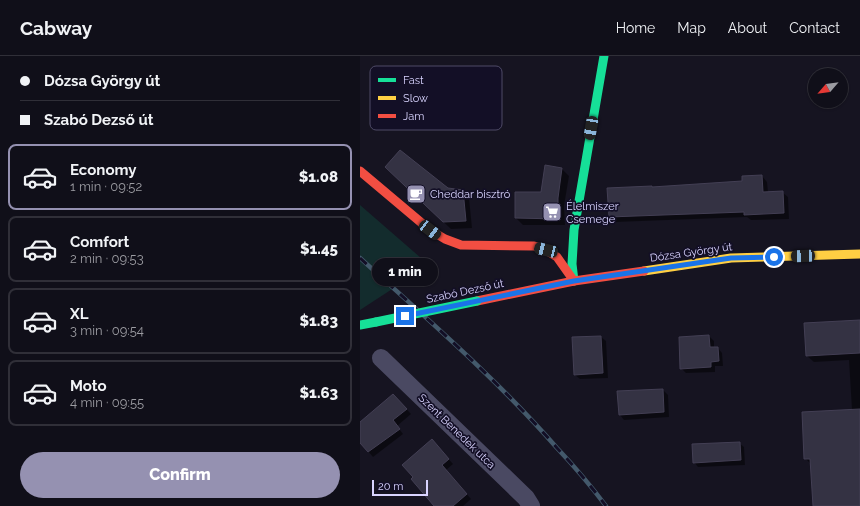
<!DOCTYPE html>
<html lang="en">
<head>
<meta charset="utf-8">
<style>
  body { margin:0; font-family:Raleway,sans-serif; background:#191822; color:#f1f3f6; height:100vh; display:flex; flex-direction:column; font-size:15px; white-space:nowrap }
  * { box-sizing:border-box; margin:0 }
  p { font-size:13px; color:#9c9ca2 }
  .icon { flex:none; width:22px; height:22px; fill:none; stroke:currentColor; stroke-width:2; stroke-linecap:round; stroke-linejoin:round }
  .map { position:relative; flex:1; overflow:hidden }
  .drawer { display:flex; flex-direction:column; background:#100f19; width:360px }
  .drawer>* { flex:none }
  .banner { display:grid; align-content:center; height:88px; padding:0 20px; background:#100f19 }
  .needle { width:26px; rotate:242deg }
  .fabs { position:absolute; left:448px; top:12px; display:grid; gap:8px }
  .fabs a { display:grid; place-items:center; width:40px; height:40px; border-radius:50%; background:#100f19; box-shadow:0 1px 3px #0004,0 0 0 1px #302f38; font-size:20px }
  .scale { position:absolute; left:12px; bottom:10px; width:56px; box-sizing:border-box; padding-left:4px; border:2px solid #d9d4ff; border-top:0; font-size:11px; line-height:14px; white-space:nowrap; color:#d9d4ff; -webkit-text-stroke:3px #130f26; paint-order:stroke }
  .end { position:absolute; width:18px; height:18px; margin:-9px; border:5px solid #1a73e8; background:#fff; box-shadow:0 0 0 2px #fff }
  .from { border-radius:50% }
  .bubble { position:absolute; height:28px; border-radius:14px; background:#100f19; box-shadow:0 1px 3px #0004,0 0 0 1px #302f38; font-size:13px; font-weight:800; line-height:28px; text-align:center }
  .car { position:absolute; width:12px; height:24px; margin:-12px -6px; border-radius:5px; box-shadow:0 0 3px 1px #0007; background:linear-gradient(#222 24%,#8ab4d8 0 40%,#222 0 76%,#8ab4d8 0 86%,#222 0) }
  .banner b { display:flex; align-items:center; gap:14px; height:38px; font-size:15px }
  .banner b+b { border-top:1px solid #302f38 }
  .banner i { width:10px; height:10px; background:#f1f3f6 }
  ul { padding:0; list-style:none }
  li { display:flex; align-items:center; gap:12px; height:66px; margin:0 8px 6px; padding:0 12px; border:2px solid #302f38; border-radius:8px }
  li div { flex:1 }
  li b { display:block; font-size:15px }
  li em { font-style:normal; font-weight:800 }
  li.selected { border-color:#9591b1 }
  li>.icon { width:36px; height:36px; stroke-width:1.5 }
  .button { display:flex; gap:8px; margin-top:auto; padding:8px 20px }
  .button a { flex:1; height:46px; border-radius:24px; background:#9591b1; color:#fff; font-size:16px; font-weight:800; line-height:46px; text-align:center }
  header { display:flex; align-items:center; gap:24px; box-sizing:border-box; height:56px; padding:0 20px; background:#100f19; border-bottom:1px solid #302f38 }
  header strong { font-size:19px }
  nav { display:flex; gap:22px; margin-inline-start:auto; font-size:14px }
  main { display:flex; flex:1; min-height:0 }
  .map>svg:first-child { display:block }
  .grass { fill:#132c2d }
  .shadow { fill:#0007 }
  .building { fill:#343243; stroke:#433f54 }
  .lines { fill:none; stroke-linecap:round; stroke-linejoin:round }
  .street { stroke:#4a4962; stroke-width:18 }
  .fast { stroke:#16e098; stroke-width:9 }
  .slow { stroke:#ffcf43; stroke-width:9 }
  .jam { stroke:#f24e42; stroke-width:9 }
  .rail-casing { stroke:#43596b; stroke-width:4.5 }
  .rail { stroke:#130f26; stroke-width:3; stroke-dasharray:9; stroke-linecap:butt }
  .fast-bridge { stroke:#16e098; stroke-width:9 }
  .route { stroke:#1a73e8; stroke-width:5 }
  .labels { text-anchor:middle; stroke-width:3.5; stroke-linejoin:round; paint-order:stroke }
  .poi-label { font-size:11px; fill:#d9d4ff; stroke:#130f26; text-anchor:start }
  .street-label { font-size:11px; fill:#d9d4ff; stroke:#130f26 }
  .key { fill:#130f26; stroke:#4e4a67; stroke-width:1 }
  .key-label { font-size:11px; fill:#d9d4ff }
</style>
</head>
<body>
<header>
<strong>Cabway</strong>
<nav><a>Home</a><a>Map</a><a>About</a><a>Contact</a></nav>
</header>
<main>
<section class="drawer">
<div class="banner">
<b><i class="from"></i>Dózsa György út</b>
<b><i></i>Szabó Dezső út</b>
</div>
<ul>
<li class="selected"><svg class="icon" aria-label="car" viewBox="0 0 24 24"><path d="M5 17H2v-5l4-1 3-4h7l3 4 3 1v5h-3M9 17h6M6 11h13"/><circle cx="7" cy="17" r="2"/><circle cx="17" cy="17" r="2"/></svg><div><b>Economy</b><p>1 min · 09:52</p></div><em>$1.08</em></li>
<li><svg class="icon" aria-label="car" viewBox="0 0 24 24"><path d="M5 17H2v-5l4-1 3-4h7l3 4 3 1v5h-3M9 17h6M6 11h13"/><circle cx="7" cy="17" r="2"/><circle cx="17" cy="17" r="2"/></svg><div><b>Comfort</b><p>2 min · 09:53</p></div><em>$1.45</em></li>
<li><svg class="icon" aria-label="car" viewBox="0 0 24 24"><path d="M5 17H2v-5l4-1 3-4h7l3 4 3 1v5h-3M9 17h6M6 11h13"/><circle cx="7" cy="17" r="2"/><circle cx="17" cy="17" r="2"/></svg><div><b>XL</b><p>3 min · 09:54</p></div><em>$1.83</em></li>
<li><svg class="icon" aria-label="car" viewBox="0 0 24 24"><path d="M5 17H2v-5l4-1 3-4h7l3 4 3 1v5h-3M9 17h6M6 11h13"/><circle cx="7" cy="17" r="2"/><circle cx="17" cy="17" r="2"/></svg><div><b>Moto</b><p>4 min · 09:55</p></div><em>$1.63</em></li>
</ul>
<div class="button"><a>Confirm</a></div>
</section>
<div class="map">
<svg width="500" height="450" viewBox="0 0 500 450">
  <rect width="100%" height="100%" fill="#161421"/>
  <polygon class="grass" points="0,149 69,209 0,254"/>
  <g class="shadow">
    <polygon points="202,113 209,120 204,150 205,169 163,169 156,162 182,137"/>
    <polygon points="33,118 88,133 102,135 109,142 112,172 91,173"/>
    <polygon points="402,120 407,126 408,136 422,136 428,141 429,163 391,164 387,161 255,166 250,161 293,132 383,126"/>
    <polygon points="500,265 500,450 454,450 452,409 445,402 492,354 489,304 454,306 447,300"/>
    <polygon points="349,280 354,285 354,292 358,292 362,297 363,310 355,310 355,316 326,317 321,312"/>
    <polygon points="241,281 246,285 248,322 220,323 215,319"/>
    <polygon points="303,334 308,339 309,361 264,364 260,359"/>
    <polygon points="38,344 51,358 37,370 43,378 13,401 0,386 0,368"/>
    <polygon points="379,387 384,391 385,409 338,411 334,406"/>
    <polygon points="76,389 93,408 86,414 111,443 103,450 75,450 54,422"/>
  </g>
  <g class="building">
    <polygon points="40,94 88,132 103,134 106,165 83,166 25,111"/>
    <polygon points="185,109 202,112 198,142 198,163 155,162 155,136 181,136"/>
    <polygon points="402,119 403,136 423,135 424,157 384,159 384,156 249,161 247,132 292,130 292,131 382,125 382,120"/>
    <polygon points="500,264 500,297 446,300 444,267"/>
    <polygon points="349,279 350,291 358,291 359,305 351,306 351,311 320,313 319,281"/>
    <polygon points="241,280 243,317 214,319 212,281"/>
    <polygon points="303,333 304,356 259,359 257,335"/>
    <polygon points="33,338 47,353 33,364 40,373 8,396 0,387 0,366"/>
    <polygon points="500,353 500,450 453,450 450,403 444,403 442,356"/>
    <polygon points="72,383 89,403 82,409 107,438 93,450 74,450 51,423 53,421 42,409"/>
    <polygon points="380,386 381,404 333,407 332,388"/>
  </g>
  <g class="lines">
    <polyline class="street" points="21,302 166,442 171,450"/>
    <g class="fast">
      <polyline points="214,225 212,208 214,174 244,0"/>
      <polyline points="0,269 16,266"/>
    </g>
    <polyline class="slow" points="284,215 371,202 500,198"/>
    <g class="jam">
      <polyline points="0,115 70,174 85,183 101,189 174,190 186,194 197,201 214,225"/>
      <polyline points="117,245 214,225 284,215"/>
    </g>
    <defs>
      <path id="rail" d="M 0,202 C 67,263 137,323 197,392 C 214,410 231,430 246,450"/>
    </defs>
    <use href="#rail" class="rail-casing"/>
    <use href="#rail" class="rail"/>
    <polyline class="fast-bridge" points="16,266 117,245"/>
  </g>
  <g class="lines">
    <polyline class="route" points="45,260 214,225 371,202 414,201"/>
  </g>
  <defs>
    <symbol id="cafe-square" viewBox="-11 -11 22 22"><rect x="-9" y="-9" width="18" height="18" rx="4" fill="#9591b1" stroke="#130f26"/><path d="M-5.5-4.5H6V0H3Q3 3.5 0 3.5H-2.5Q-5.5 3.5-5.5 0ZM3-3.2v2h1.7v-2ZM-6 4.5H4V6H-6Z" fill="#fff"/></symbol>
    <symbol id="supermarket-square" viewBox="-11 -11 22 22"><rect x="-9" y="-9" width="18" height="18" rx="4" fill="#9591b1" stroke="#130f26"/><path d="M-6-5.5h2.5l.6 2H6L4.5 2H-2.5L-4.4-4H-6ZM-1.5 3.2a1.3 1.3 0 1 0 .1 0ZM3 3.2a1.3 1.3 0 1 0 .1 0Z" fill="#fff"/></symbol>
  </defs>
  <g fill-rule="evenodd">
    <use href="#cafe-square" x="45" y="127" width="22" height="22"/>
    <use href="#supermarket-square" x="181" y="145" width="22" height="22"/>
  </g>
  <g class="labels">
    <g class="poi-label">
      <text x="70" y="142">Cheddar bisztró</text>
      <text x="206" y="154">Élelmiszer<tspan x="206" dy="13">Csemege</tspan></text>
    </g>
    <g class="street-label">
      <text transform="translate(331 196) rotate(-8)" y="4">Dózsa György út</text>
      <text transform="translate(105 235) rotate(-12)" y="4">Szabó Dezső út</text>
      <text transform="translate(97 375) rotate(44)" y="4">Szent Benedek utca</text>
    </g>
  </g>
  <rect x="10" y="10" width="132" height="64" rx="6" class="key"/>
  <rect x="18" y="22" width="18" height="4" fill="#16e098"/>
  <rect x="18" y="40" width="18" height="4" fill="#ffcf43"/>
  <rect x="18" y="58" width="18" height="4" fill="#f24e42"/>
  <g class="key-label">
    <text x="43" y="28">Fast</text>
    <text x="43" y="46">Slow</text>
    <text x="43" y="64">Jam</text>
  </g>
</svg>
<div class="fabs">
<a><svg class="needle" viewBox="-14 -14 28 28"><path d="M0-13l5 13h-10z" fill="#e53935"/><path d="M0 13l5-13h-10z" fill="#9c9ca2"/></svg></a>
</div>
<div class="scale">20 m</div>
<i class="end from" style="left:414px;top:201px"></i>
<i class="end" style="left:45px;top:260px"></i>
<div class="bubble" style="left:12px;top:202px;width:66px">1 min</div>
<i class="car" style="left:231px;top:72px;rotate:190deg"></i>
<i class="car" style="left:70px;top:174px;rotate:127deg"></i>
<i class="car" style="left:186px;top:194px;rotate:284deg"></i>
<i class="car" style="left:443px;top:200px;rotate:268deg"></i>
</div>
</main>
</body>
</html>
